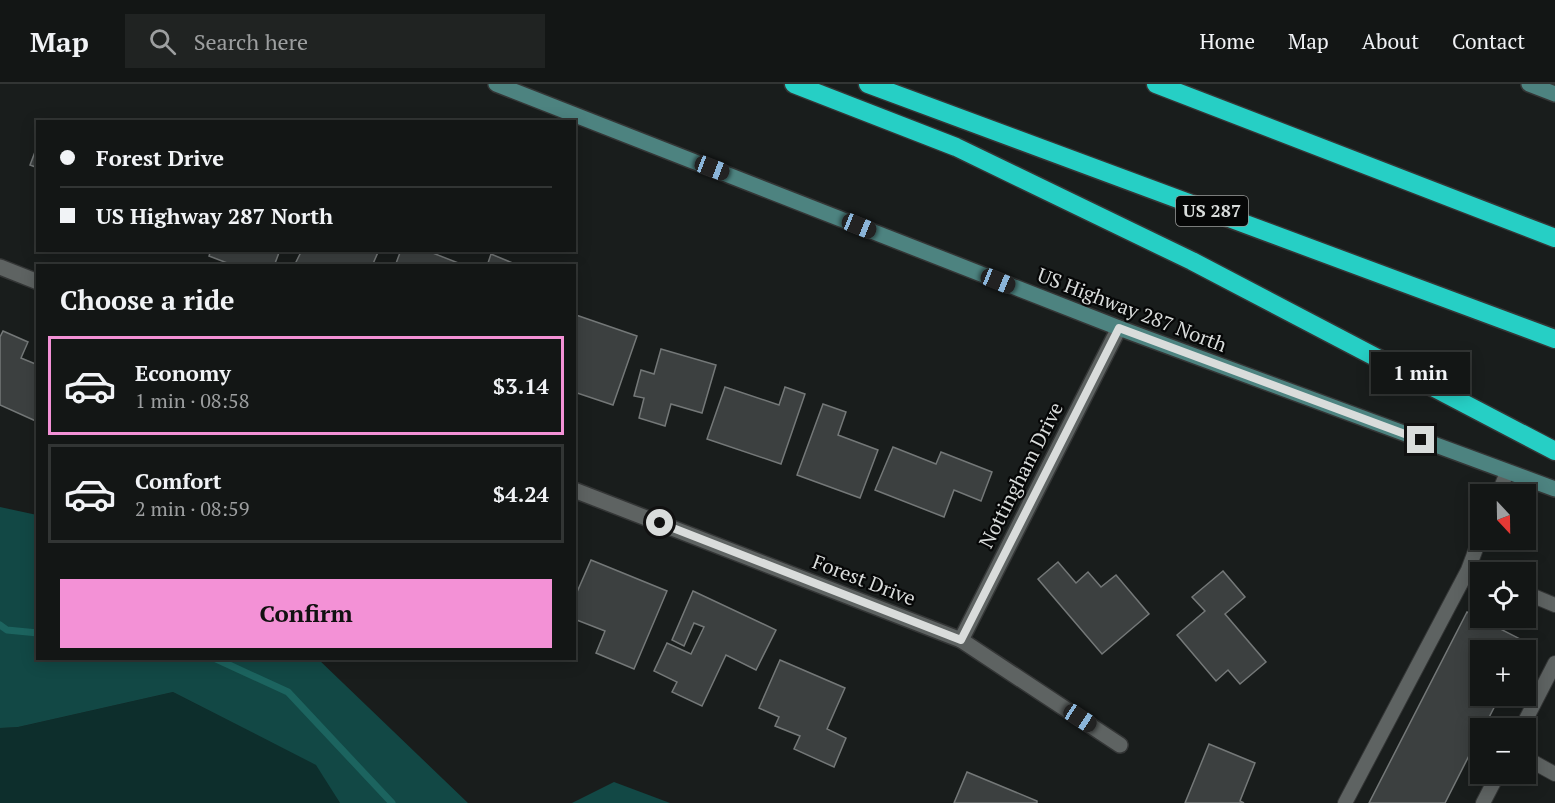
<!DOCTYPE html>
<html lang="en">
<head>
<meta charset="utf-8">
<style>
  body { margin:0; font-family:"PT Serif",serif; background:#202322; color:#f1f3f6; height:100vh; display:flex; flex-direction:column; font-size:22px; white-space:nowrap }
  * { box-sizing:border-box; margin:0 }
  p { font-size:20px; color:#9d9fa0 }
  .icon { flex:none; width:33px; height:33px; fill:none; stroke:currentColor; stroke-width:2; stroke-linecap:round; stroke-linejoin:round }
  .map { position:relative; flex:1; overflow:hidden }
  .panel { position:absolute; left:36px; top:180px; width:540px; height:396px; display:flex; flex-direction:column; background:#131615; border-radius:0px; box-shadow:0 3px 15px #0003,0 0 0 2px #323534 }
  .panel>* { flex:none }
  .hud { position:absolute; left:36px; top:36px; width:540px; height:132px; border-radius:0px; box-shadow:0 3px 15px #0003,0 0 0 2px #323534; display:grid; align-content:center; height:132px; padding:0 24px; background:#131615 }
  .needle { width:39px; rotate:158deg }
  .buttons { position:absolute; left:1470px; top:400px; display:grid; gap:12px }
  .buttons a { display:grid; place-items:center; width:66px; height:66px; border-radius:0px; background:#131615; box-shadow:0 3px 15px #0003,0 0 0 2px #323534; font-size:30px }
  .end { position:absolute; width:27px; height:27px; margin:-14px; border:8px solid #d9dcdb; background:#111; box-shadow:0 0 0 3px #111 }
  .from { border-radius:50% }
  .bubble { position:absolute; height:42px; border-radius:0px; background:#131615; box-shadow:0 3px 15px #0003,0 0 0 2px #323534; font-size:20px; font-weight:800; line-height:42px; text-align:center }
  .car { position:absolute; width:18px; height:36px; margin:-18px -9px; border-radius:8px; box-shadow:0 0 4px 2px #0007; background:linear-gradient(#222 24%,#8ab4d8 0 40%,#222 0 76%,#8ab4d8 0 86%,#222 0) }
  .hud b { display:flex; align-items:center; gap:21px; height:57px; font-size:22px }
  .hud b+b { border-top:2px solid #323534 }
  .hud i { width:15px; height:15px; background:#f1f3f6 }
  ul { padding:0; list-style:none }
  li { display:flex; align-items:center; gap:18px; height:99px; margin:0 12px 9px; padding:0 12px; border:3px solid #323534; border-radius:0px }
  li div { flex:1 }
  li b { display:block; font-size:22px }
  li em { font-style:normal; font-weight:800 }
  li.active { border-color:#f391d6 }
  li>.icon { width:54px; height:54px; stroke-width:1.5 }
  h2 { padding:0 24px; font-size:27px; line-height:72px }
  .primary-button { display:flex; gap:12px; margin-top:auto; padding:12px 24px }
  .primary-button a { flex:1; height:69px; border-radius:0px; background:#f391d6; color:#111; font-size:24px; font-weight:800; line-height:69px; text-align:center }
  header { display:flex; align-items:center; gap:36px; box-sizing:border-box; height:84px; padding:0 30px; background:#131615; border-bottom:2px solid #323534 }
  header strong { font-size:28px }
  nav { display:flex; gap:33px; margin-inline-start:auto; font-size:21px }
  .search { width:420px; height:54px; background:#202322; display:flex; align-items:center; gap:15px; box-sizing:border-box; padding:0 21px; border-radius:0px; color:#9d9fa0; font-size:22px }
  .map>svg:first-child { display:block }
  .green { fill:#0d2e2c }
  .forest { fill:#124845 }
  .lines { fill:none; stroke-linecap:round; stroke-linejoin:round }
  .stream { stroke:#1c645f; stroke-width:7 }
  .building { fill:#3c4040; stroke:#747878; stroke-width:1.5 }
  .lane-casing { stroke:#343636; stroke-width:16 }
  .street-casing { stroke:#343636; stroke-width:18 }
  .secondary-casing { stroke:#343636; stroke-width:18 }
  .highway-casing { stroke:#343636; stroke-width:21 }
  .lane { stroke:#5e6362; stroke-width:14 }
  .street { stroke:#5e6362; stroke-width:15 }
  .secondary { stroke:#4d8380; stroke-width:15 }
  .highway { stroke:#26cfc5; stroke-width:18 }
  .route { stroke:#d9dcdb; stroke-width:8 }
  .labels { text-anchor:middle; stroke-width:4.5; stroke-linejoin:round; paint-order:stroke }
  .shield { fill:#060707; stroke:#9a9c9b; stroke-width:1.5 }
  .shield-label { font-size:18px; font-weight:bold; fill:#d9dcdb }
  .street-label { font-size:20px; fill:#d9dcdb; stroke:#060707 }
</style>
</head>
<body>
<header>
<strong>Map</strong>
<div class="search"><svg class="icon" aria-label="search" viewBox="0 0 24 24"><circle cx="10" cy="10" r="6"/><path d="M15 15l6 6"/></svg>Search here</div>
<nav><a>Home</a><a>Map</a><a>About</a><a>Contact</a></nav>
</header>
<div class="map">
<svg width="1555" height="719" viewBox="0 0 1555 719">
  <rect width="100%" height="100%" fill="#191d1c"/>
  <polygon class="green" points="173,608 317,681 340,719 0,719 0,644 18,643"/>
  <g class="forest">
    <polygon points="0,423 37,431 38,574 318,575 468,719 340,719 316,681 173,608 18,643 0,644"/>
    <polygon points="614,698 670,719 572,719"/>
  </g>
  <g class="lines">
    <g class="stream">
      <polyline points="0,541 7,546 38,549"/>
      <polyline points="214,574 288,608 392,719"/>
    </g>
  </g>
  <g class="building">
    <polygon points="38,60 38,84 30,81"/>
    <polygon points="211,166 280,166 274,182 235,182 209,172"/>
    <polygon points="302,166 379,166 372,182 294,182"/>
    <polygon points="401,166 425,166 466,182 395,182"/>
    <polygon points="491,170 520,182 487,182"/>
    <polygon points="576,231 637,252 613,321 574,308"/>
    <polygon points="3,247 28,258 21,274 38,281 38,338 0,321 0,253"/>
    <polygon points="661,265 716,281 702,329 671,320 665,342 639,334 644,314 634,312 641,286 654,290"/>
    <polygon points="725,303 779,321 785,303 805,310 781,380 707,355"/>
    <polygon points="823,320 846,328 838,351 878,366 860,414 797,391"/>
    <polygon points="893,363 936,380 941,368 992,388 981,417 954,406 944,433 875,406"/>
    <polygon points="591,476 667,507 634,585 596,569 605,547 574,535 574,515"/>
    <polygon points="1058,478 1076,499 1088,488 1101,503 1116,491 1149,530 1102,570 1038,495"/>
    <polygon points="1223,487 1245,513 1225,530 1266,578 1240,600 1228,586 1216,597 1177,551 1205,527 1192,513"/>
    <polygon points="693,507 776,546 756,586 726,571 702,622 672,608 677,598 654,587 667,559 691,570 704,543 694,539 684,562 672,556"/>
    <polygon points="1467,528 1528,559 1524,567 1480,567 1480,612 1500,612 1483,645 1480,645 1480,650 1445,719 1369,719"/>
    <polygon points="780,576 845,604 827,645 846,654 834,683 794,665 800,652 775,642 779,633 759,624"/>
    <polygon points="1209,660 1255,679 1240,717 1244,719 1185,719"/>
    <polygon points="967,688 1037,717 1037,719 954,719"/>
  </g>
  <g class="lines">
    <defs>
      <g id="lane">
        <polyline points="1498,411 1507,388"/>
        <polyline points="1526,509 1555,521"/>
        <polyline points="1521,645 1555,579"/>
        <polyline points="1526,674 1555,690"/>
        <polyline points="1345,719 1468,486 1480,454"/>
        <polyline points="1483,719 1498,690"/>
      </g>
      <g id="street">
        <polyline points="0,183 38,198"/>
        <polyline points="574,406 961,556 1120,661"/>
        <polyline points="961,556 1119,244"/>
      </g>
      <g id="secondary">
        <polyline points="496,0 1119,244 1555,405"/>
        <polyline points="1529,0 1555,10"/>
      </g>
      <g id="highway">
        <polyline points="794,0 956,63 1192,177 1555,367"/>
        <polyline points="868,0 1555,255"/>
        <polyline points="1156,0 1555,154"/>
      </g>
    </defs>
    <use href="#lane" class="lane-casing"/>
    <use href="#street" class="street-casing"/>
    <use href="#secondary" class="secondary-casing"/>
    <use href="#highway" class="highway-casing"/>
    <use href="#lane" class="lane"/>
    <use href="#street" class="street"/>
    <use href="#secondary" class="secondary"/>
    <use href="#highway" class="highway"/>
  </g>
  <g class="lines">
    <polyline class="route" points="660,439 961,556 1119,244 1421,356"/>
  </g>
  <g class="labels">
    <rect class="shield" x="1176" y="112" width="72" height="30" rx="4.5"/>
    <g class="shield-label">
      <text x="1212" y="133">US 287</text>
    </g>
    <g class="street-label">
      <text transform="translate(1132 226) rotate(21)" y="7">US Highway 287 North</text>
      <text transform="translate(1021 391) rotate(-63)" y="7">Nottingham Drive</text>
      <text transform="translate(864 496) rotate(21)" y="7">Forest Drive</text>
    </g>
  </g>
</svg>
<div class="buttons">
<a><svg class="needle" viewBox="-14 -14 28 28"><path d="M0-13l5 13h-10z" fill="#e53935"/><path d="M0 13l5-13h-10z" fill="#9d9fa0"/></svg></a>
<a><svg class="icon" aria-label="locate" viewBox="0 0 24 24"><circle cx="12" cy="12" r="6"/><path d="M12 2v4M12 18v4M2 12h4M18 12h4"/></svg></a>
<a>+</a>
<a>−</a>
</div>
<i class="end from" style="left:660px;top:439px"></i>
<i class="end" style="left:1421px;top:356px"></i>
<div class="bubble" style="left:1371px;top:268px;width:99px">1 min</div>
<i class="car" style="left:712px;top:84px;rotate:111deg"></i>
<i class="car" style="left:859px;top:142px;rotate:112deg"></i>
<i class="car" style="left:998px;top:197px;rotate:112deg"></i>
<i class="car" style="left:1080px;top:634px;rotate:123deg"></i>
<div class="hud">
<b><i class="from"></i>Forest Drive</b>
<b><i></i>US Highway 287 North</b>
</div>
<section class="panel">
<h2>Choose a ride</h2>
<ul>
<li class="active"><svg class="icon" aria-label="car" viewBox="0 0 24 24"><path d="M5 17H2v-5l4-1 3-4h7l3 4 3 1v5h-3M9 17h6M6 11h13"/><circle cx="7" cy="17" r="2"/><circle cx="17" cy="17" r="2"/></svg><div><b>Economy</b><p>1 min · 08:58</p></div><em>$3.14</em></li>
<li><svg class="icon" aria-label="car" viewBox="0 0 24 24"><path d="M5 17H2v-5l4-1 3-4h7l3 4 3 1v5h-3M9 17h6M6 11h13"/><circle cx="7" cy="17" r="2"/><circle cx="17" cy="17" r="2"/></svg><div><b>Comfort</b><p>2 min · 08:59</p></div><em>$4.24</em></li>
</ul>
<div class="primary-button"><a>Confirm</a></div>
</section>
</div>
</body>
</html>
